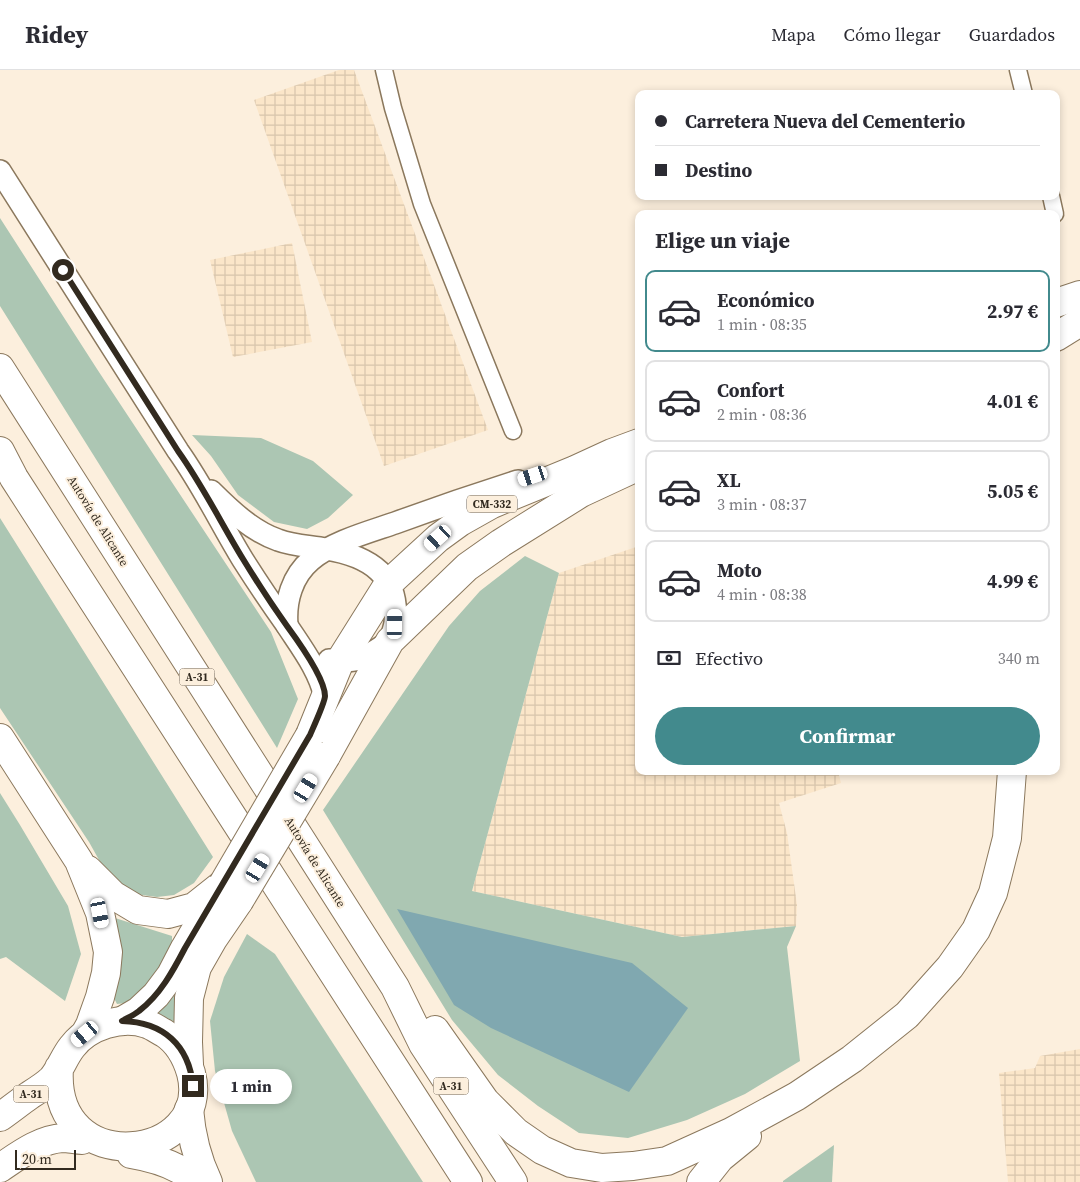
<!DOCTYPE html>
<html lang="es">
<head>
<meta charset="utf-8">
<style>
  body { margin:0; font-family:"Source Serif 4",serif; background:#f2f2f3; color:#2b2b33; height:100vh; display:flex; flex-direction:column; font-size:19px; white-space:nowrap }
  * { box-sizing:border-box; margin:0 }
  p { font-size:16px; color:#7c7c81 }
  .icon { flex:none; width:28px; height:28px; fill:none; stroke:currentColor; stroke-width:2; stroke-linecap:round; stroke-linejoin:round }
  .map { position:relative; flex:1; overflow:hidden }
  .panel { position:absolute; left:635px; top:140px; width:425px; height:565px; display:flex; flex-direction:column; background:#fff; border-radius:10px; box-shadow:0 2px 8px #0003 }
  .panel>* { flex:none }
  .hud { position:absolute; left:635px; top:20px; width:425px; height:110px; border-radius:10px; box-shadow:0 2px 8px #0003; display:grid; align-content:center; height:110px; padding:0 20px; background:#fff }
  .scale { position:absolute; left:15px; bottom:12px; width:61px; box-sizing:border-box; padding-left:5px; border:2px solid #322a1f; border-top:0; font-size:14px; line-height:18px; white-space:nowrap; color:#322a1f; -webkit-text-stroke:4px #fcefdd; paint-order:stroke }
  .end { position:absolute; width:22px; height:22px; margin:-11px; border:6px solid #322a1f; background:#fff; box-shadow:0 0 0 2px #fff }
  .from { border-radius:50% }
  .bubble { position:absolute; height:35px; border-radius:18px; background:#fff; box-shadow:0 2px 8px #0003; font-size:16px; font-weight:700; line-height:35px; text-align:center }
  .car { position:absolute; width:15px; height:30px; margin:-15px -8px; border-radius:6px; box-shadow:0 0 4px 1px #0007; background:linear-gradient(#fff 24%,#345 0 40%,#fff 0 76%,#345 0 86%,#fff 0) }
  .hud b { display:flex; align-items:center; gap:18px; height:48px; font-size:19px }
  .hud b+b { border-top:1px solid #e1e1e2 }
  .hud i { width:12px; height:12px; background:#2b2b33 }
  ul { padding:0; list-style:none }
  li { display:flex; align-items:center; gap:15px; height:82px; margin:0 10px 8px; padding:0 10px; border:2px solid #e1e1e2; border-radius:10px }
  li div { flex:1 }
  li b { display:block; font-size:19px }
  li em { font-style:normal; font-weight:700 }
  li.current { border-color:#428a8d }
  li>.icon { width:45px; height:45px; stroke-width:1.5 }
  h2 { padding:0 20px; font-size:22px; line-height:60px }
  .pay { display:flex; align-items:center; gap:12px; height:55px; padding:0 20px; font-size:19px }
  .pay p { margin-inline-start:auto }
  .button { display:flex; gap:10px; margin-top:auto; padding:10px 20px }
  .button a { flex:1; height:58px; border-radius:30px; background:#428a8d; color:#fff; font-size:20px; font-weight:700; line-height:58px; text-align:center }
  header { display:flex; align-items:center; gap:30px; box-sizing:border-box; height:70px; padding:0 25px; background:#fff; border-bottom:1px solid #e1e1e2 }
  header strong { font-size:24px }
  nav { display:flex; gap:28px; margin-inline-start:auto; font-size:18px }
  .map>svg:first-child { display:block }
  .industrial { fill:url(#industrial-grid) }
  .grass { fill:#acc6b3 }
  .water { fill:#80a8b0 }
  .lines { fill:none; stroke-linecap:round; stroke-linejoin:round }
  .minor-casing { stroke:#8b785d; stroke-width:19 }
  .tertiary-casing { stroke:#8b785d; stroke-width:24 }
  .trunk-casing { stroke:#8b785d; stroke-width:30 }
  .motorway-casing { stroke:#8b785d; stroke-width:30 }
  .minor { stroke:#fff; stroke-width:16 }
  .tertiary { stroke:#fff; stroke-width:21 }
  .trunk { stroke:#fff; stroke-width:28 }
  .motorway { stroke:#fff; stroke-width:28 }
  .trunk-bridge-casing { stroke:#8b785d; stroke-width:30; stroke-linecap:butt }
  .trunk-bridge { stroke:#fff; stroke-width:28 }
  .route { stroke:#322a1f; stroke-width:6 }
  .labels { text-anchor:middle; stroke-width:4; stroke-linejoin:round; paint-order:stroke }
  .shield { fill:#fcefdd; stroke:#6f6558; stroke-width:1 }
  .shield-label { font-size:11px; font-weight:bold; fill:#322a1f }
  .street-label { font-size:12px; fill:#322a1f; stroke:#fcefdd }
</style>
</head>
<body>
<header>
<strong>Ridey</strong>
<nav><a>Mapa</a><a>Cómo llegar</a><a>Guardados</a></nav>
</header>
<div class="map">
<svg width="1080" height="1112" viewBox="0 0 1080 1112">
  <defs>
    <pattern id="industrial-grid" width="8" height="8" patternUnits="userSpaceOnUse" patternTransform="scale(1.25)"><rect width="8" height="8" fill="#fbe6c9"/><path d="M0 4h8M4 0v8" fill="none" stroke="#d8c5ac"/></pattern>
  </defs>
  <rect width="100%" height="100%" fill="#fcefdd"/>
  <g class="industrial">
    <polygon points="339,0 354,0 488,360 384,396 254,30"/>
    <polygon points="292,173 312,272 233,287 210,190"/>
    <polygon points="639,476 639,701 838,701 841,713 779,733 787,763 797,835 796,856 682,867 472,821 559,503"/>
    <polygon points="1080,979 1080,1112 1008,1112 999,1003 1035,998 1040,986"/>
  </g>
  <g class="grass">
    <polygon points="0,148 97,299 271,562 298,629 277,678 0,236"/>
    <polygon points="192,365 261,368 313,391 353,425 328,448 307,459 274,452 238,425 211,386"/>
    <polygon points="0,448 213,787 194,813 174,825 157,827 142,825 125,819 108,806 89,772 0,638"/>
    <polygon points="525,486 559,503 472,821 682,867 796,856 787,877 800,991 745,1024 687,1050 628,1068 579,1063 538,1036 498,1005 452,950 323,740 449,556 480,521"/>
    <polygon points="0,723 20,755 68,836 81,884 65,931 6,887 0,889"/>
    <polygon points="115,848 172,866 172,873 164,896 151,913 126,933 117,934 114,928 120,906 122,880"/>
    <polygon points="247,864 275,884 423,1112 256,1112 232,1061 215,1001 210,951 224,907"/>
    <polygon points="180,912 175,938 174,957 154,946 168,932"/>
    <polygon points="834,1075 832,1112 783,1112 783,1111"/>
  </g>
  <polygon class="water" points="397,839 632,893 688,938 629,1022 491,958 454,935"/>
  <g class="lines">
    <defs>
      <g id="minor">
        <polyline points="384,0 393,38 422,134 513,361"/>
        <polyline points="1018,0 1024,24"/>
        <polyline points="1051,126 1055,144"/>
      </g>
      <g id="tertiary">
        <path d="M 0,101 L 178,381 C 203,416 221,454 243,490 C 257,512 271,533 286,554 C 301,577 319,600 325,627"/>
        <path d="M 211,421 C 230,440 252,461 278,470 C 294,476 310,476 326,479 C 369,486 400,505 395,553 C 394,559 392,565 390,571 C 366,587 359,594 329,590"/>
        <path d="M 287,555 C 285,531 292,506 311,490 C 332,472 369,462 395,453 C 436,438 477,424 518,411"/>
      </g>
      <g id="trunk">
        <polyline points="1056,233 1080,225"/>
        <polyline points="1056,267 1080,252"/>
        <polyline points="310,665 340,591 389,513 414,490 438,468 460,452 492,434 575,400 612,383 639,373"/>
        <polyline points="326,686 390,571 467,497 501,473 581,423 639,396"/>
        <polyline points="122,951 139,941 156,925 171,905 185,878 222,815"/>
        <polyline points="189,995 188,972 189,928 197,897 213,869 239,831"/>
        <path d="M 0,1047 C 10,1040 20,1032 30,1025 C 38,1020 46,1015 52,1009 C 60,1000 64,987 72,977 C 88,956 122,945 147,954 C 153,956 158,960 164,963 C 178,972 186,986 191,1003 C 214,1091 51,1112 59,998"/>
        <path d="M 0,1098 C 18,1086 40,1069 63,1068 C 69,1068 76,1070 82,1070"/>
      </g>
      <g id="motorway">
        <polyline points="0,298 395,917 423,974 513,1112"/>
        <polyline points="0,381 14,408 468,1112"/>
        <polyline points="0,668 79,791 100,843 108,882 106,903 100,927 90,955 85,964"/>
        <polyline points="88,800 113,825 138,840 168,844 194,837 223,814"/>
        <polyline points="435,960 485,1031 516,1062 542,1080 571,1093 602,1098 633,1096 667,1091 731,1062 797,1026 852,989 907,945 950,897 976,860 993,823 1007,768 1012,701"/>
        <path d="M 189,1039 C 191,1064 197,1089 208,1112"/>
        <path d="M 131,1084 C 155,1088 179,1095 197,1112"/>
        <polyline points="701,1112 720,1088 747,1066"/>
      </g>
    </defs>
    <use href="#minor" class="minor-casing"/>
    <use href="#tertiary" class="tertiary-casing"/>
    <use href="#trunk" class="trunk-casing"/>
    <use href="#motorway" class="motorway-casing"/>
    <use href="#minor" class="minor"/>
    <use href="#tertiary" class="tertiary"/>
    <use href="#trunk" class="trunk"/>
    <use href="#motorway" class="motorway"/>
    <defs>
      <g id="trunk-bridge">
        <polyline points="223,814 310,665"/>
        <polyline points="239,831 326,686"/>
      </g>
    </defs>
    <use href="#trunk-bridge" class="trunk-bridge-casing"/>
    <use href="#trunk-bridge" class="trunk-bridge"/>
  </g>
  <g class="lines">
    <path class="route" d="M 63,200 L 178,381 C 203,416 221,453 243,489 C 257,512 272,535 287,556 C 298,571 325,609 325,626 C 325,632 313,658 310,665 L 185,878 C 173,901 160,925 139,941 C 134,945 127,948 122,951 C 163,952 189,975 193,1016"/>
  </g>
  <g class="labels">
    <g class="shield">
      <rect x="467" y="425.5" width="50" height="17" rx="4"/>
      <rect x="179.5" y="598.5" width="35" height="17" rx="4"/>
      <rect x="433.5" y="1007.5" width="35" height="17" rx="4"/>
      <rect x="13.5" y="1015.5" width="35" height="17" rx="4"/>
    </g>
    <g class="shield-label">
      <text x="492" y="438">CM-332</text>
      <text x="197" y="611">A-31</text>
      <text x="451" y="1020">A-31</text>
      <text x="31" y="1028">A-31</text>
    </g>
    <g class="street-label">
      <text transform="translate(98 451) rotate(58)" y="4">Autovía de Alicante</text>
      <text transform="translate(315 792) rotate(58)" y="4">Autovía de Alicante</text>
    </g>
  </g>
</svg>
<div class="scale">20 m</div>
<i class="end from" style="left:63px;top:200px"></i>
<i class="end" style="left:193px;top:1016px"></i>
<div class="bubble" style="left:210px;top:999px;width:82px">1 min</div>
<i class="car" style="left:533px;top:406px;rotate:252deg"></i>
<i class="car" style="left:438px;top:468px;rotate:228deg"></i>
<i class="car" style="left:395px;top:554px;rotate:1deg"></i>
<i class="car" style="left:306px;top:718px;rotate:31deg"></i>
<i class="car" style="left:258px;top:798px;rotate:31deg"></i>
<i class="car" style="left:100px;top:843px;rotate:169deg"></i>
<i class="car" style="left:85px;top:964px;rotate:230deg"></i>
<div class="hud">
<b><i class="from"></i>Carretera Nueva del Cementerio</b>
<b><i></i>Destino</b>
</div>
<section class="panel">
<h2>Elige un viaje</h2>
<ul>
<li class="current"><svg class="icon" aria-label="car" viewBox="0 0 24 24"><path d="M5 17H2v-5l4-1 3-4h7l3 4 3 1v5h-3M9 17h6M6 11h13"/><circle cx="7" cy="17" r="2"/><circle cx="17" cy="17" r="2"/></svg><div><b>Económico</b><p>1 min · 08:35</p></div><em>2.97 €</em></li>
<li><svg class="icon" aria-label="car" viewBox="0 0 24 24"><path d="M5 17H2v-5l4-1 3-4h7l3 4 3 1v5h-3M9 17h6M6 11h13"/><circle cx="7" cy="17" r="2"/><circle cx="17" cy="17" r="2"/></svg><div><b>Confort</b><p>2 min · 08:36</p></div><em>4.01 €</em></li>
<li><svg class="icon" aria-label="car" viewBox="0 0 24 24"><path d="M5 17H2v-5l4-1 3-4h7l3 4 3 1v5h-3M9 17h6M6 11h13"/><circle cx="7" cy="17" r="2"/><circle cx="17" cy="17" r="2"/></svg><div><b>XL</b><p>3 min · 08:37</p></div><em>5.05 €</em></li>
<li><svg class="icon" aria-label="car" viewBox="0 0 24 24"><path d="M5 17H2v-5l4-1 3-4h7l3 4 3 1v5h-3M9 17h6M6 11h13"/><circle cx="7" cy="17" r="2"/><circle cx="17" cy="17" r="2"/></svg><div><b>Moto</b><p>4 min · 08:38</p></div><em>4.99 €</em></li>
</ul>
<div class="pay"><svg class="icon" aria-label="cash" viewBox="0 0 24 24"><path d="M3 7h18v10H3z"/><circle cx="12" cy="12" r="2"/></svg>Efectivo<p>340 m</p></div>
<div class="button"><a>Confirmar</a></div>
</section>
</div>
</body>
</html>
